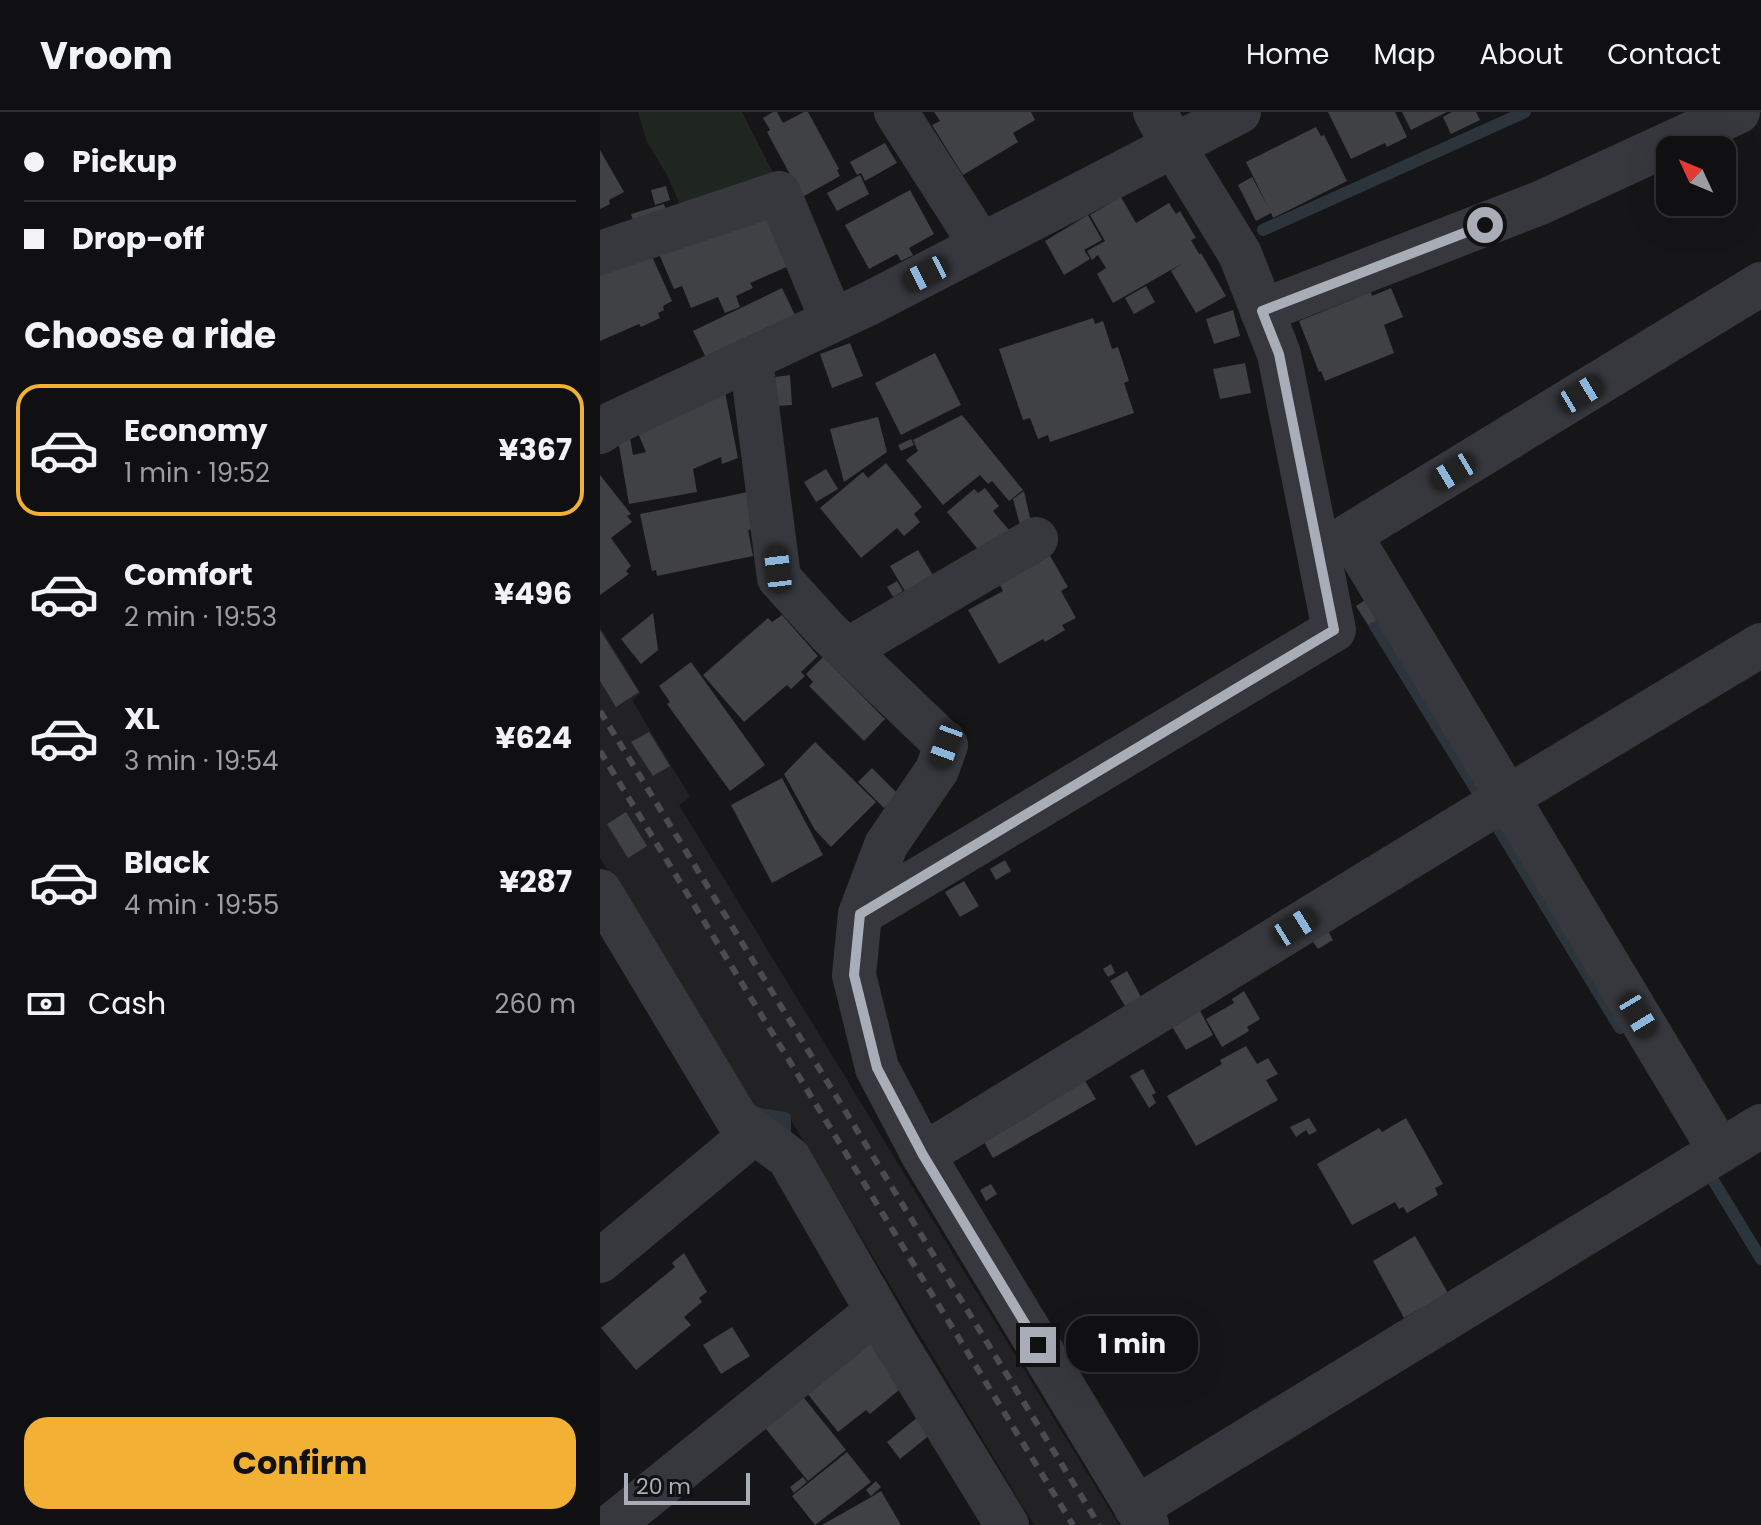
<!DOCTYPE html>
<html lang="en">
<head>
<meta charset="utf-8">
<style>
  body { margin:0; font-family:Poppins,sans-serif; background:#19191b; color:#f1f3f6; height:100vh; display:flex; flex-direction:column; font-size:30px; white-space:nowrap }
  * { box-sizing:border-box; margin:0 }
  p { font-size:26px; color:#9c9d9f }
  .icon { flex:none; width:44px; height:44px; fill:none; stroke:currentColor; stroke-width:2; stroke-linecap:round; stroke-linejoin:round }
  .map { position:relative; flex:1; overflow:hidden }
  .panel { display:flex; flex-direction:column; background:#101012; width:600px }
  .panel>* { flex:none }
  .guide { display:grid; align-content:center; height:176px; padding:0 24px; background:#101012 }
  .needle { width:52px; rotate:314deg }
  .buttons { position:absolute; left:1056px; top:24px; display:grid; gap:16px }
  .buttons a { display:grid; place-items:center; width:80px; height:80px; border-radius:16px; background:#101012; box-shadow:0 8px 32px #0002,0 0 0 2px #303032; font-size:40px }
  .scale { position:absolute; left:24px; bottom:20px; width:126px; box-sizing:border-box; padding-left:8px; border:4px solid #a8adb8; border-top:0; font-size:22px; line-height:28px; white-space:nowrap; color:#a8adb8; -webkit-text-stroke:6px #111113; paint-order:stroke }
  .end { position:absolute; width:36px; height:36px; margin:-18px; border:10px solid #a8adb8; background:#111; box-shadow:0 0 0 4px #111 }
  .from { border-radius:50% }
  .bubble { position:absolute; height:56px; border-radius:24px; background:#101012; box-shadow:0 8px 32px #0002,0 0 0 2px #303032; font-size:26px; font-weight:700; line-height:56px; text-align:center }
  .car { position:absolute; width:24px; height:48px; margin:-24px -12px; border-radius:10px; box-shadow:0 0 6px 2px #0007; background:linear-gradient(#222 24%,#8ab4d8 0 40%,#222 0 76%,#8ab4d8 0 86%,#222 0) }
  .guide b { display:flex; align-items:center; gap:28px; height:76px; font-size:30px }
  .guide b+b { border-top:2px solid #303032 }
  .guide i { width:20px; height:20px; background:#f1f3f6 }
  ul { padding:0; list-style:none }
  li { display:flex; align-items:center; gap:24px; height:132px; margin:0 16px 12px; padding:0 8px; border:4px solid transparent; border-radius:24px }
  li div { flex:1 }
  li b { display:block; font-size:30px }
  li em { font-style:normal; font-weight:700 }
  li.on { border-color:#f2b134 }
  li>.icon { width:72px; height:72px; stroke-width:1.5 }
  h2 { padding:0 24px; font-size:36px; line-height:96px }
  .pay { display:flex; align-items:center; gap:20px; height:88px; padding:0 24px; font-size:30px }
  .pay p { margin-inline-start:auto }
  .action { display:flex; gap:16px; margin-top:auto; padding:16px 24px }
  .action a { flex:1; height:92px; border-radius:24px; background:#f2b134; color:#111; font-size:32px; font-weight:700; line-height:92px; text-align:center }
  header { display:flex; align-items:center; gap:48px; box-sizing:border-box; height:112px; padding:0 40px; background:#101012; border-bottom:2px solid #303032 }
  header strong { font-size:38px }
  nav { display:flex; gap:44px; margin-inline-start:auto; font-size:28px }
  main { display:flex; flex:1; min-height:0 }
  .map>svg:first-child { display:block }
  .built { fill:#222225 }
  .green { fill:#1e261f }
  .lines { fill:none; stroke-linecap:round; stroke-linejoin:round }
  .stream { stroke:#2c353c; stroke-width:12 }
  .building { fill:#404145 }
  .minor { stroke:#37383d; stroke-width:44 }
  .rail { stroke:#4a4c52; stroke-width:6; stroke-dasharray:10 8; stroke-linecap:butt }
  .route { stroke:#a8adb8; stroke-width:10 }
</style>
</head>
<body>
<header>
<strong>Vroom</strong>
<nav><a>Home</a><a>Map</a><a>About</a><a>Contact</a></nav>
</header>
<main>
<section class="panel">
<div class="guide">
<b><i class="from"></i>Pickup</b>
<b><i></i>Drop-off</b>
</div>
<h2>Choose a ride</h2>
<ul>
<li class="on"><svg class="icon" aria-label="car" viewBox="0 0 24 24"><path d="M5 17H2v-5l4-1 3-4h7l3 4 3 1v5h-3M9 17h6M6 11h13"/><circle cx="7" cy="17" r="2"/><circle cx="17" cy="17" r="2"/></svg><div><b>Economy</b><p>1 min · 19:52</p></div><em>¥367</em></li>
<li><svg class="icon" aria-label="car" viewBox="0 0 24 24"><path d="M5 17H2v-5l4-1 3-4h7l3 4 3 1v5h-3M9 17h6M6 11h13"/><circle cx="7" cy="17" r="2"/><circle cx="17" cy="17" r="2"/></svg><div><b>Comfort</b><p>2 min · 19:53</p></div><em>¥496</em></li>
<li><svg class="icon" aria-label="car" viewBox="0 0 24 24"><path d="M5 17H2v-5l4-1 3-4h7l3 4 3 1v5h-3M9 17h6M6 11h13"/><circle cx="7" cy="17" r="2"/><circle cx="17" cy="17" r="2"/></svg><div><b>XL</b><p>3 min · 19:54</p></div><em>¥624</em></li>
<li><svg class="icon" aria-label="car" viewBox="0 0 24 24"><path d="M5 17H2v-5l4-1 3-4h7l3 4 3 1v5h-3M9 17h6M6 11h13"/><circle cx="7" cy="17" r="2"/><circle cx="17" cy="17" r="2"/></svg><div><b>Black</b><p>4 min · 19:55</p></div><em>¥287</em></li>
</ul>
<div class="pay"><svg class="icon" aria-label="cash" viewBox="0 0 24 24"><path d="M3 7h18v10H3z"/><circle cx="12" cy="12" r="2"/></svg>Cash<p>260 m</p></div>
<div class="action"><a>Confirm</a></div>
</section>
<div class="map">
<svg width="1161" height="1413" viewBox="0 0 1161 1413">
  <rect width="100%" height="100%" fill="#161618"/>
  <polygon class="built" points="0,515 41,581 32,588 90,685 79,693 519,1413 434,1413 188,1003 154,997 0,746"/>
  <polygon class="green" points="38,0 142,0 179,72 86,106 67,63 47,30"/>
  <g class="lines">
    <g class="stream">
      <polyline points="663,118 925,0"/>
      <polyline points="774,512 880,684"/>
      <polyline points="897,714 1020,916"/>
      <polyline points="154,1001 185,1006 185,1022 189,1027"/>
      <polyline points="1113,1068 1161,1147"/>
    </g>
  </g>
  <g class="building">
    <polygon points="173,0 177,0 183,11 204,0 208,0 239,57 237,58 240,64 204,84 199,79 167,20 170,18 163,6"/>
    <polygon points="334,0 431,0 435,8 413,21 418,30 363,63 332,13 340,9"/>
    <polygon points="728,0 795,0 807,25 787,35 785,31 751,47"/>
    <polygon points="802,0 847,0 811,18"/>
    <polygon points="852,0 876,0 880,8 851,22 843,5"/>
    <polygon points="716,15 721,24 724,23 747,69 673,106 671,101 656,109 638,73 652,65 668,95 646,50"/>
    <polygon points="285,31 297,51 265,69 261,61 257,63 250,50"/>
    <polygon points="0,38 24,80 9,88 10,92 0,97"/>
    <polygon points="260,63 269,82 237,99 227,81"/>
    <polygon points="66,74 70,88 55,93 51,78"/>
    <polygon points="310,78 334,122 309,136 313,143 301,149 297,142 269,157 245,113"/>
    <polygon points="521,85 536,111 569,91 576,102 580,99 596,126 591,128 599,142 601,141 626,184 596,201 571,159 583,151 513,191 497,162 506,156 498,143 492,148 487,139 505,129 490,103"/>
    <polygon points="64,92 71,113 38,123 31,102"/>
    <polygon points="166,103 198,150 150,171 153,176 136,184 140,195 125,201 118,185 91,196 82,174 74,177 56,135"/>
    <polygon points="488,103 502,128 484,138 490,147 464,163 445,129"/>
    <polygon points="51,142 72,189 63,194 64,198 58,201 60,206 41,215 39,212 0,229 0,160"/>
    <polygon points="546,174 555,190 534,202 525,186"/>
    <polygon points="182,176 196,205 107,248 93,219"/>
    <polygon points="791,176 803,205 784,213 794,241 725,269 721,259 719,260 699,209 771,180 772,184"/>
    <polygon points="633,198 640,224 614,232 606,207"/>
    <polygon points="493,206 495,212 503,209 512,237 518,235 529,269 524,271 534,301 450,330 448,323 438,327 430,306 423,308 399,237"/>
    <polygon points="250,231 263,264 232,276 220,242"/>
    <polygon points="335,241 361,293 301,323 275,271"/>
    <polygon points="645,251 651,281 620,287 613,257"/>
    <polygon points="190,263 192,293 177,294 175,265"/>
    <polygon points="125,280 138,346 122,352 121,345 93,357 97,380 29,392 18,328 30,326 33,343 46,340 38,321"/>
    <polygon points="362,303 423,378 409,389 392,369 388,372 380,363 343,393 306,348 318,339 313,328"/>
    <polygon points="278,305 287,340 244,370 230,317"/>
    <polygon points="311,327 314,333 301,339 298,333"/>
    <polygon points="286,351 322,395 314,402 320,410 304,424 297,416 261,446 220,396 263,360 268,366"/>
    <polygon points="226,357 238,377 216,390 204,370"/>
    <polygon points="0,363 31,402 27,404 32,410 11,426 31,454 26,459 29,462 0,483"/>
    <polygon points="385,376 399,394 393,399 409,418 381,441 347,400 374,377 378,381"/>
    <polygon points="424,379 431,410 420,413 413,387"/>
    <polygon points="148,380 155,417 148,418 153,444 57,464 56,458 52,459 40,402"/>
    <polygon points="318,438 334,465 306,481 290,454"/>
    <polygon points="449,442 468,475 461,479 476,506 462,513 465,518 445,530 443,527 399,552 368,498 403,479 399,471"/>
    <polygon points="297,469 303,479 293,485 287,475"/>
    <polygon points="765,488 777,508 768,513 756,494"/>
    <polygon points="53,501 58,538 41,552 21,527"/>
    <polygon points="182,503 218,544 201,560 205,564 191,577 187,573 144,610 103,563 168,506 172,510"/>
    <polygon points="0,518 39,580 16,595 0,569"/>
    <polygon points="223,545 285,607 264,629 209,574 213,570 206,562"/>
    <polygon points="91,550 165,653 130,679 67,592 70,590 59,574"/>
    <polygon points="49,620 70,654 53,664 31,630"/>
    <polygon points="215,630 276,690 231,735 215,718 184,662"/>
    <polygon points="272,656 298,682 284,696 258,670"/>
    <polygon points="182,666 223,743 172,771 131,693"/>
    <polygon points="26,700 47,734 28,746 7,712"/>
    <polygon points="405,748 411,759 396,768 390,757"/>
    <polygon points="364,769 379,794 360,805 345,780"/>
    <polygon points="727,817 733,828 718,837 711,827"/>
    <polygon points="511,852 515,861 508,865 503,857"/>
    <polygon points="527,859 541,885 525,894 510,869"/>
    <polygon points="644,879 660,907 647,915 649,919 622,935 606,907 634,891 632,887"/>
    <polygon points="598,895 613,923 586,938 570,911"/>
    <polygon points="646,934 657,952 668,946 678,962 666,968 678,988 596,1034 567,984 622,952 620,948"/>
    <polygon points="543,957 556,981 552,983 556,991 549,996 530,964"/>
    <polygon points="481,962 496,987 393,1046 379,1021"/>
    <polygon points="709,1006 717,1019 709,1023 706,1018 696,1025 690,1015"/>
    <polygon points="806,1006 843,1072 835,1076 838,1083 807,1101 803,1095 799,1097 795,1090 752,1113 717,1052 779,1016 782,1020"/>
    <polygon points="391,1072 397,1082 386,1089 380,1078"/>
    <polygon points="815,1124 848,1181 804,1206 773,1149"/>
    <polygon points="84,1141 107,1180 99,1186 102,1190 84,1205 91,1213 36,1258 1,1216 75,1155 72,1151"/>
    <polygon points="132,1215 150,1244 121,1262 103,1233"/>
    <polygon points="267,1225 305,1273 270,1302 266,1298 238,1320 203,1276"/>
    <polygon points="200,1281 246,1338 208,1369 162,1312"/>
    <polygon points="323,1301 336,1318 300,1347 287,1330"/>
    <polygon points="247,1340 271,1370 215,1413 192,1384"/>
    <polygon points="203,1365 207,1370 194,1381 190,1375"/>
    <polygon points="276,1369 281,1375 271,1384 266,1378"/>
    <polygon points="281,1379 301,1413 222,1413 273,1384"/>
  </g>
  <g class="lines">
    <g class="minor">
      <polyline points="296,0 381,133"/>
      <polyline points="0,141 179,81 232,208"/>
      <polyline points="662,199 940,91 1138,0"/>
      <polyline points="151,247 179,466 228,520 346,633 337,658 286,733 260,802 254,863 277,956 323,1043 547,1413"/>
      <polyline points="0,320 13,311 270,191 639,0"/>
      <polyline points="750,423 1120,1039"/>
      <polyline points="725,438 1161,172"/>
      <polyline points="247,538 436,427"/>
      <polyline points="0,779 137,1007 189,1046 296,1232 407,1413"/>
      <polyline points="260,802 734,518 679,242 640,142 573,33 555,0"/>
      <polyline points="323,1043 908,685 1161,533"/>
      <polyline points="0,1149 155,1020"/>
      <polyline points="536,1396 1161,1014"/>
      <polyline points="12,1413 277,1199"/>
    </g>
    <g class="rail">
      <polyline points="0,599 499,1413"/>
      <polyline points="0,639 473,1413"/>
    </g>
  </g>
  <g class="lines">
    <polyline class="route" points="438,1233 323,1043 277,956 254,863 260,802 734,518 679,242 662,199 885,113"/>
  </g>
</svg>
<div class="buttons">
<a><svg class="needle" viewBox="-14 -14 28 28"><path d="M0-13l5 13h-10z" fill="#e53935"/><path d="M0 13l5-13h-10z" fill="#9c9d9f"/></svg></a>
</div>
<div class="scale">20 m</div>
<i class="end from" style="left:885px;top:113px"></i>
<i class="end" style="left:438px;top:1233px"></i>
<div class="bubble" style="left:466px;top:1204px;width:132px">1 min</div>
<i class="car" style="left:326px;top:162px;rotate:243deg"></i>
<i class="car" style="left:981px;top:282px;rotate:59deg"></i>
<i class="car" style="left:853px;top:360px;rotate:239deg"></i>
<i class="car" style="left:178px;top:457px;rotate:353deg"></i>
<i class="car" style="left:346px;top:633px;rotate:200deg"></i>
<i class="car" style="left:695px;top:815px;rotate:58deg"></i>
<i class="car" style="left:1038px;top:903px;rotate:149deg"></i>
</div>
</main>
</body>
</html>
